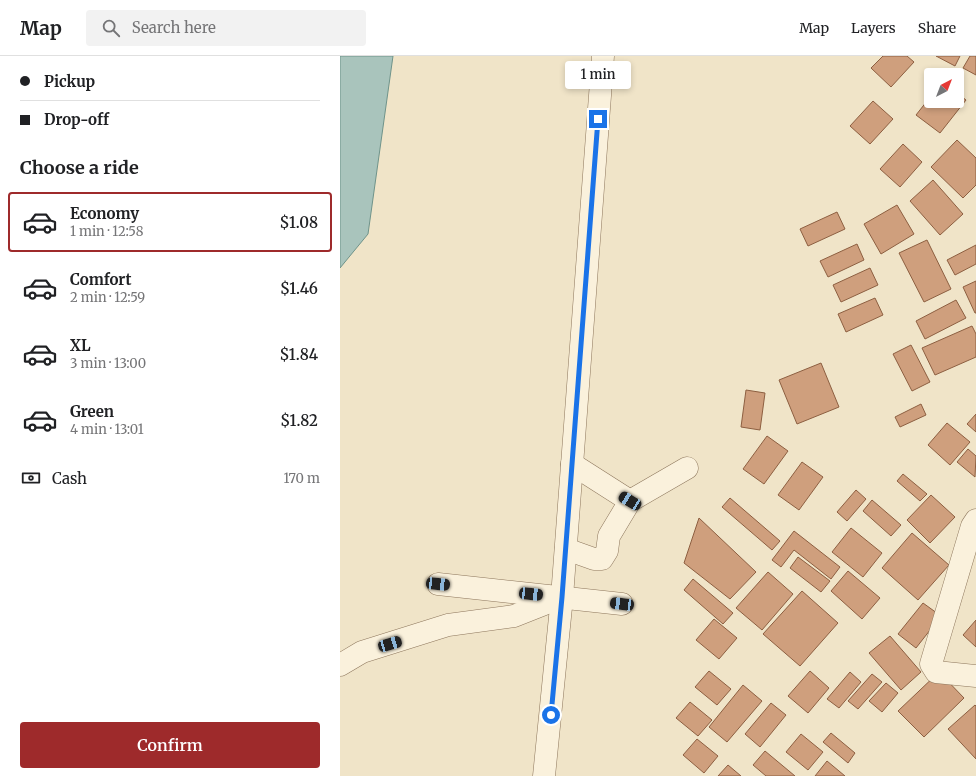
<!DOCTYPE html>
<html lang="en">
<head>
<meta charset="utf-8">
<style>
  body { margin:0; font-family:Merriweather,serif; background:#f2f2f2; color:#202124; height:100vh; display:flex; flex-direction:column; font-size:15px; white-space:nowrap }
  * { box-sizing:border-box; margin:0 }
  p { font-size:13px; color:#757577 }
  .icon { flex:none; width:22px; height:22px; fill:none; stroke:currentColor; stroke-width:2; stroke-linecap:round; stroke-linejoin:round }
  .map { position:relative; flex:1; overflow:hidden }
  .panel { display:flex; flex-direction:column; background:#fff; width:340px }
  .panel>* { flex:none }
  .hud { display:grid; align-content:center; height:88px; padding:0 20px; background:#fff }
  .needle { width:26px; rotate:42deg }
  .buttons { position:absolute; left:584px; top:12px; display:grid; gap:8px }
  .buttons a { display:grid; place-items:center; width:40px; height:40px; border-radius:4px; background:#fff; box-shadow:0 2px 6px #0003; font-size:20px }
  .end { position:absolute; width:18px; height:18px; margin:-9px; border:5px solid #1a73e8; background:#fff; box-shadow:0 0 0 2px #fff }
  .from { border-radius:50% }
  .bubble { position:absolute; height:28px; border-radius:4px; background:#fff; box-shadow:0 2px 6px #0003; font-size:13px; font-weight:600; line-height:28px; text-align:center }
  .car { position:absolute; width:12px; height:24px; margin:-12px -6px; border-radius:5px; box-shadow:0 0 3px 1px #0007; background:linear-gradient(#222 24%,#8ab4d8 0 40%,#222 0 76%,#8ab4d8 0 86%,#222 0) }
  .hud b { display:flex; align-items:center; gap:14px; height:38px; font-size:15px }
  .hud b+b { border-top:1px solid #e0e0e0 }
  .hud i { width:10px; height:10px; background:#202124 }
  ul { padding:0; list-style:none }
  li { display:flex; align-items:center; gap:12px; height:60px; margin:0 8px 6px; padding:0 12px; border:2px solid transparent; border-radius:4px }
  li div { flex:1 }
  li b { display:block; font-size:15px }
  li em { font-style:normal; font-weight:600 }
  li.active { border-color:#9e2a2b }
  li>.icon { width:36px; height:36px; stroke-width:1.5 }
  h2 { padding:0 20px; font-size:18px; line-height:48px }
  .pay { display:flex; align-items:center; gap:10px; height:44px; padding:0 20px; font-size:15px }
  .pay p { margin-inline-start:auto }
  .cta { display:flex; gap:8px; margin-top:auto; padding:8px 20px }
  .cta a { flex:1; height:46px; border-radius:4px; background:#9e2a2b; color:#fff; font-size:16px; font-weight:600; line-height:46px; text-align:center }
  header { display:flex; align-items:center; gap:24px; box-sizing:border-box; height:56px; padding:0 20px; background:#fff; border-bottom:1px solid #e0e0e0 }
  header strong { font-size:19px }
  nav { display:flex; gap:22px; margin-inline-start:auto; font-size:14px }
  .search { width:280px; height:36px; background:#f2f2f2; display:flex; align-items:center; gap:10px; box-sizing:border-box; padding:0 14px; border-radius:4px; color:#757577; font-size:15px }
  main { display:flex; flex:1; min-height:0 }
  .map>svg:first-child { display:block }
  .water { fill:#a9c4bc; stroke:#6f938a }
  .building { fill:#cf9f7d; stroke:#8d5f41 }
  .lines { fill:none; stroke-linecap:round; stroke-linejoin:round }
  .minor-casing { stroke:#8d765c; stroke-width:23 }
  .minor { stroke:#faf1dc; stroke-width:22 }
  .route { stroke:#1a73e8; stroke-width:5 }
</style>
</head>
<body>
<header>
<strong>Map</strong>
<div class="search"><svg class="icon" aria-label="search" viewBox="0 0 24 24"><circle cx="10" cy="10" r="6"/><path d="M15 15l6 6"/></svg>Search here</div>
<nav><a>Map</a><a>Layers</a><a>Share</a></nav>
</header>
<main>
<section class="panel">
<div class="hud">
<b><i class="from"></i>Pickup</b>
<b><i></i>Drop-off</b>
</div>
<h2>Choose a ride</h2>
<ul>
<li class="active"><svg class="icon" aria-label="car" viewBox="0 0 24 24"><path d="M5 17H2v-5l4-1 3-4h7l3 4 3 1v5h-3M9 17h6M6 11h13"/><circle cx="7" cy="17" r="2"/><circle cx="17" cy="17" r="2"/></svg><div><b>Economy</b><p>1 min · 12:58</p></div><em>$1.08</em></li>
<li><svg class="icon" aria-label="car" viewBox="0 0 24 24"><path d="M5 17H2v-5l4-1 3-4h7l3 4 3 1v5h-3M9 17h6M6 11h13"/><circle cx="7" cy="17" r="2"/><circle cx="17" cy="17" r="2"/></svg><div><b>Comfort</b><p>2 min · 12:59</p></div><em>$1.46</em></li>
<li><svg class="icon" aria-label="car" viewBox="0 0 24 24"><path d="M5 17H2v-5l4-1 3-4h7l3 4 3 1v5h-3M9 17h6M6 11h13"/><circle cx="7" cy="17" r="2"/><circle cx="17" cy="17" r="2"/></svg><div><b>XL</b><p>3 min · 13:00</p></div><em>$1.84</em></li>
<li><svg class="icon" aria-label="car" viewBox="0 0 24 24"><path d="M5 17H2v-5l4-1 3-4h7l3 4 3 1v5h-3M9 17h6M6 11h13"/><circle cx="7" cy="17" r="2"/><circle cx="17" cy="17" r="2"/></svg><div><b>Green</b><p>4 min · 13:01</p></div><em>$1.82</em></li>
</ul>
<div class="pay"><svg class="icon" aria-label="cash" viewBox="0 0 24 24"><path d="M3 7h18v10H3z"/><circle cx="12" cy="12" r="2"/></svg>Cash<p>170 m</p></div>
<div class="cta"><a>Confirm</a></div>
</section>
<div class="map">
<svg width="636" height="720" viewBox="0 0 636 720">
  <rect width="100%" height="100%" fill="#f0e4c8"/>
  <polygon class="water" points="0,0 53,0 28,178 0,212"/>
  <g class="building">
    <polygon points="543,0 567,0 574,6 551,31 531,12"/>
    <polygon points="596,0 620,0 615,10"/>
    <polygon points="630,0 636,0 636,19 623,12"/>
    <polygon points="617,37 626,44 600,77 576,59 591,40 591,45 617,45"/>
    <polygon points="533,45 553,63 530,88 510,70"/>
    <polygon points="617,84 636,102 636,129 623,142 591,111"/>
    <polygon points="563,88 582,106 560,131 540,113"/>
    <polygon points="593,124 623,158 600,179 570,145"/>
    <polygon points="557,149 574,178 541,198 524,168"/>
    <polygon points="497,156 505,173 468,190 460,173"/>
    <polygon points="587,184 611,233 584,246 559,197"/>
    <polygon points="517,188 524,204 488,221 480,205"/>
    <polygon points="636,189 636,208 615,219 607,204"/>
    <polygon points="530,212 538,229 501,246 493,229"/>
    <polygon points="636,225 636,257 635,257 623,231"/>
    <polygon points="535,242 543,259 506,276 498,258"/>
    <polygon points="616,244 626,262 585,283 576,265"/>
    <polygon points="632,270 636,278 636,301 595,319 582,292"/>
    <polygon points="571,289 590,326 572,335 553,298"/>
    <polygon points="481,307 499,351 457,368 439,324"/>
    <polygon points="406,334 425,337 420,374 401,371"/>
    <polygon points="581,348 586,359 560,371 555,361"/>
    <polygon points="636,358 636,376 627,368"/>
    <polygon points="607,367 630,386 610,409 588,389"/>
    <polygon points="427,380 448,395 424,428 403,413"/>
    <polygon points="628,393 636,400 635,421 617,406"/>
    <polygon points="462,406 483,421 459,454 438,439"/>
    <polygon points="563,418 587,438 580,445 557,425"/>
    <polygon points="516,434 526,443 507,465 497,456"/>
    <polygon points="591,439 615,461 590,487 567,464"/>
    <polygon points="390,442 440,485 432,494 382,451"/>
    <polygon points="532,444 561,469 551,480 523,455"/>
    <polygon points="359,462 416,516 390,543 344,507"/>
    <polygon points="511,472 542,497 523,521 492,496"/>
    <polygon points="454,475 500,511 491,523 454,494 441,511 432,504"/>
    <polygon points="572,477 609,509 578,544 542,512"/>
    <polygon points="458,501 490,525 481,536 450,512"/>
    <polygon points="508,515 540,542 522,563 491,535"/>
    <polygon points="428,516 453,538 422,574 396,552"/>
    <polygon points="353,523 393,557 383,568 344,534"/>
    <polygon points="462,535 498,567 460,610 423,578"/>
    <polygon points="583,547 601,560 576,592 558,578"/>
    <polygon points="374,563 397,582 379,603 356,584"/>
    <polygon points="636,564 636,591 623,579"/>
    <polygon points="550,580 581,616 561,634 529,597"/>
    <polygon points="369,615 391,633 377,649 355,631"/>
    <polygon points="470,615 489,632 468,657 448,640"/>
    <polygon points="510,616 521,626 499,652 487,643"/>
    <polygon points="599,616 624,642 584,681 558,655"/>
    <polygon points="532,618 542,626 518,653 508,645"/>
    <polygon points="546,627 558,637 542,656 529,645"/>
    <polygon points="403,629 422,645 387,686 369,671"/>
    <polygon points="350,646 372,664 358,680 336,662"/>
    <polygon points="431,647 446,659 420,691 405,678"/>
    <polygon points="635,649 636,650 636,703 608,673"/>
    <polygon points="491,677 515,697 508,707 483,686"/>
    <polygon points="461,678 483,696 468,714 446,696"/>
    <polygon points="357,683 378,700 364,717 343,699"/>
    <polygon points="425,695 455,720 426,720 413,709"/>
    <polygon points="487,705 505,720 475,720"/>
    <polygon points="388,709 401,720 378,720"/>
  </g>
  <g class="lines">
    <defs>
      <g id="minor">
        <polyline points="232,408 290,445"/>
        <polyline points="636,464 632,470 591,608 596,616 636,620"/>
        <polyline points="226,493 254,503 262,503 267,495 269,480 290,445 347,412"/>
        <polyline points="98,528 282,548"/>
        <polyline points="0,609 22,596 108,569 174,560 222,541"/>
        <polyline points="204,720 222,541 263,0"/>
      </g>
    </defs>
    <use href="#minor" class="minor-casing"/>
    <use href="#minor" class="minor"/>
  </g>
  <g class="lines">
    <polyline class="route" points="211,659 222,541 258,63"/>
  </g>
</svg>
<div class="buttons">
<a><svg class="needle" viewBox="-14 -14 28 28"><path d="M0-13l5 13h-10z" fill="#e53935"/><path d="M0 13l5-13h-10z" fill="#757577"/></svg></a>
</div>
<i class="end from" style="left:211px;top:659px"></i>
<i class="end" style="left:258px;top:63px"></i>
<div class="bubble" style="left:225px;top:5px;width:66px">1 min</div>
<i class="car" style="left:290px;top:445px;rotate:301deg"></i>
<i class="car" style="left:98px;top:528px;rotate:96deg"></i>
<i class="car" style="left:191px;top:538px;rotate:96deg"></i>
<i class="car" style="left:282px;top:548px;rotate:277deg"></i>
<i class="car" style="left:50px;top:588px;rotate:74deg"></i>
</div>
</main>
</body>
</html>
